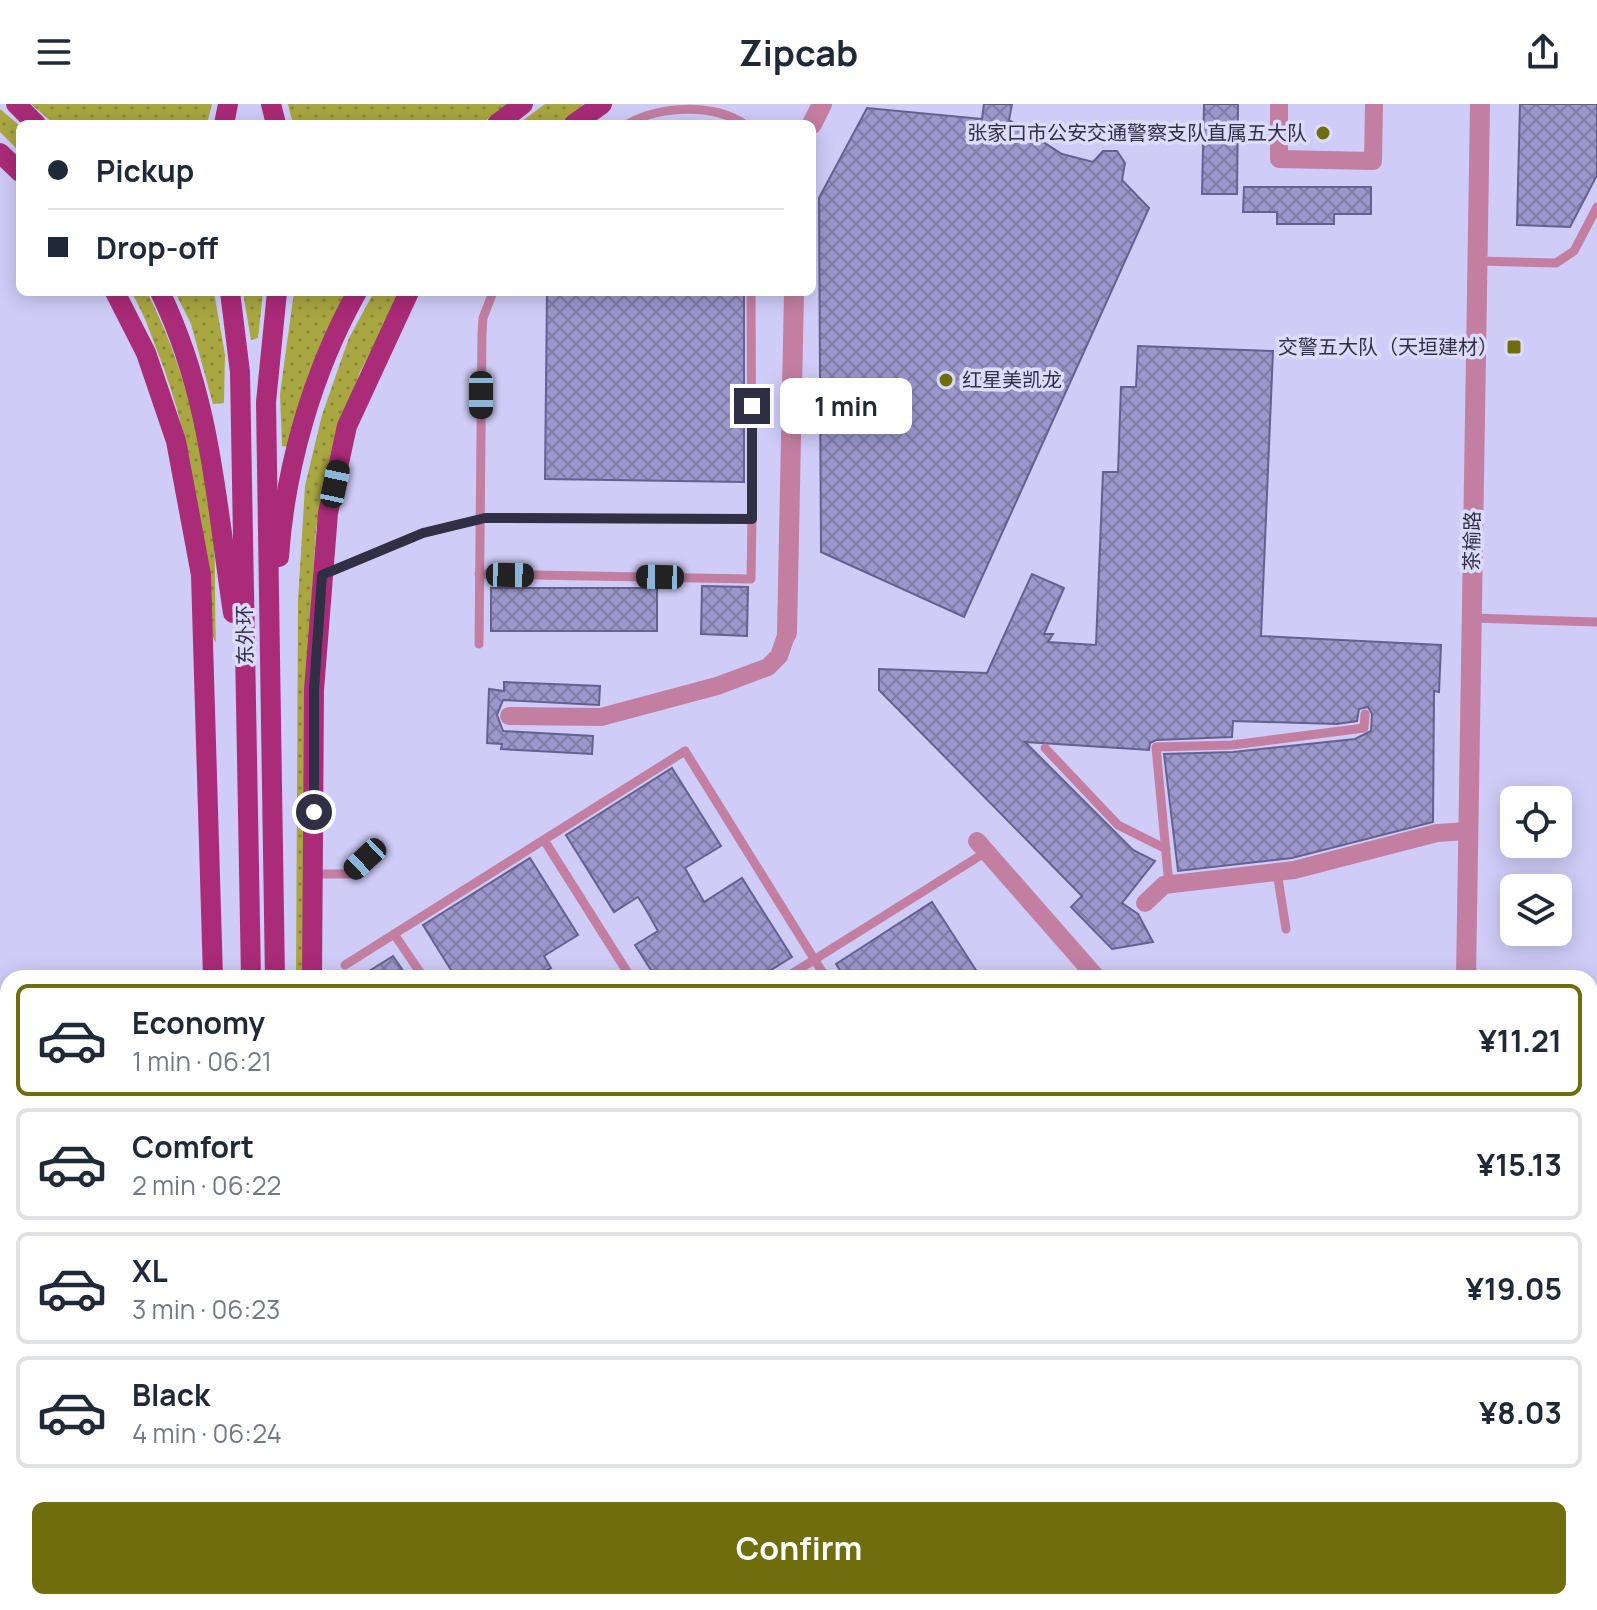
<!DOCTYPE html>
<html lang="en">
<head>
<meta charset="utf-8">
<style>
  body { margin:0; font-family:Manrope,"Noto Sans SC",sans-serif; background:#f6f6f7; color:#1f2937; height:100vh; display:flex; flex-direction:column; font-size:30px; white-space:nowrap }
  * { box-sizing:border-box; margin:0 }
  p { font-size:26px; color:#747a83 }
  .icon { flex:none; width:44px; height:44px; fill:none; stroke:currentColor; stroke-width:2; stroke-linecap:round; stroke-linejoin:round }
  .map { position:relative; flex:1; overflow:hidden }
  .panel { position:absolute; left:0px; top:866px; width:1598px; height:640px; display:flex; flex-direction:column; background:#fff; border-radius:24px 24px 0 0; box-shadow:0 4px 20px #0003 }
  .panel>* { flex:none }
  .top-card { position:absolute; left:16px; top:16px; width:800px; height:176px; border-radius:12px; box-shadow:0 4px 20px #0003; display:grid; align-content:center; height:176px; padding:0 32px; background:#fff }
  .fabs { position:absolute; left:1500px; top:682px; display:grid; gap:16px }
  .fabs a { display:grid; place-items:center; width:72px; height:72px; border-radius:12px; background:#fff; box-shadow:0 4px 20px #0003; font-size:40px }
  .end { position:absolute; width:36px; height:36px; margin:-18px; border:10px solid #312f44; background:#fff; box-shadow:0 0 0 4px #fff }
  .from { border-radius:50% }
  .bubble { position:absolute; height:56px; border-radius:12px; background:#fff; box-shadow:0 4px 20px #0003; font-size:26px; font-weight:700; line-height:56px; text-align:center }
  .car { position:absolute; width:24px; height:48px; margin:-24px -12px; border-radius:10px; box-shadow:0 0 6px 2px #0007; background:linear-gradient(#222 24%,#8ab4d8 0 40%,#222 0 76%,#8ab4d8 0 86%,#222 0) }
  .top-card b { display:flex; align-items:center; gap:28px; height:76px; font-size:30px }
  .top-card b+b { border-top:2px solid #e0e1e3 }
  .top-card i { width:20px; height:20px; background:#1f2937 }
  ul { padding:14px 0 0; list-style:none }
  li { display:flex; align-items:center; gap:24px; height:112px; margin:0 16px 12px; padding:0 16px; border:4px solid #e0e1e3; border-radius:12px }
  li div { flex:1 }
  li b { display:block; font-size:30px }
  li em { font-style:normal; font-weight:700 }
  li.current { border-color:#706d0d }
  li>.icon { width:72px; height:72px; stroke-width:1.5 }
  .button { display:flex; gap:16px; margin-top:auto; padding:16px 32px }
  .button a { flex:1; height:92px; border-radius:12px; background:#706d0d; color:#fff; font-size:32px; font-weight:700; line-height:92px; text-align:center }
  header { display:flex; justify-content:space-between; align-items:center; height:104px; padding:0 32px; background:#fff; font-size:36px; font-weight:700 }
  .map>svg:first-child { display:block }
  .grass { fill:url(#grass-dots) }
  .building { fill:url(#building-cross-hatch); stroke:#656090; stroke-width:2 }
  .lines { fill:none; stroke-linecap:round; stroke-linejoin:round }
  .service { stroke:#c37fa2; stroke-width:9 }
  .minor { stroke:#c37fa2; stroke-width:18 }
  .tertiary { stroke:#c37fa2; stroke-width:20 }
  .primary { stroke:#aa2b78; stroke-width:20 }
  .route { stroke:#312f44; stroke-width:10 }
  .poi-dot { fill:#706d0d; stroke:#dddbfc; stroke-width:3 }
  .labels { text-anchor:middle; stroke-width:7; stroke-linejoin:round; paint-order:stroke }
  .poi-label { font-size:20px; fill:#312f44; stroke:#dddbfc; text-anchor:end }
  .street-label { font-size:20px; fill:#312f44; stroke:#dddbfc }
</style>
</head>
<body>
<header><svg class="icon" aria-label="menu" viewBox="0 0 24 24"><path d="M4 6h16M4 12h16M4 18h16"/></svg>Zipcab<svg class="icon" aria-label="share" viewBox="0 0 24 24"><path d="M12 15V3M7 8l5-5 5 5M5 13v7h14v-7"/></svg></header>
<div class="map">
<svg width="1597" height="1506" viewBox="0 0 1597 1506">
  <defs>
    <pattern id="grass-dots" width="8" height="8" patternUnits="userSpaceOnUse" patternTransform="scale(2)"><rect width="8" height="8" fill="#a9a741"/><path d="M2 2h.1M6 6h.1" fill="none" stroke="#8a8838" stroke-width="1.8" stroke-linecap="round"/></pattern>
    <pattern id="building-cross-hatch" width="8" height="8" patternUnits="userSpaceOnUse" patternTransform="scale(2)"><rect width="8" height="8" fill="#9b97cb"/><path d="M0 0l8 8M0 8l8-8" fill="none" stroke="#7f7ca6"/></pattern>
  </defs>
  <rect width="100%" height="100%" fill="#cfccf8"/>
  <g class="grass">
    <polygon points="31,0 212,0 207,20 54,20"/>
    <polygon points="288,0 507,0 481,20 293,20"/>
    <polygon points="545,0 584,0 559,20 518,20"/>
    <polygon points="0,5 20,22 20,48 0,28"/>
    <path d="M 131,188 L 147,188 C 181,254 201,331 211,404 C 217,448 214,495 216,539 L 209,524 C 201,425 194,337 156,244 C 149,225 142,205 131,188 Z"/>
    <polygon points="175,188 214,188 225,251 224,299 213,300 191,220"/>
    <polygon points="243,188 263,188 258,234 251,236"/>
    <polygon points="294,188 347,188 309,269 290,343 282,342 280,290"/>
    <polygon points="374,188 402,188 360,268 331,347 316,425 308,553 304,874 296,874 298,497 305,382 322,311 349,234"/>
  </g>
  <g class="building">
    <polygon points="984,0 1012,0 1009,16 1062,50 1093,58 1103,47 1117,47 1125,59 1122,76 1149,104 964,513 821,448 819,94 867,4 982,15"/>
    <polygon points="1204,0 1238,0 1237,90 1202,90"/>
    <polygon points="1520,0 1597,0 1597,71 1570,123 1517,121"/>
    <polygon points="1244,83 1371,83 1371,110 1334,110 1334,120 1277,120 1277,108 1243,108"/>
    <polygon points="547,188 744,188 744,378 545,375"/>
    <polygon points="1138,242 1273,247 1261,532 1441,541 1439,588 1434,587 1433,718 1292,754 1178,767 1164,650 1233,648 1355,635 1371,627 1372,610 1368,603 1359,605 1357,617 1337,620 1233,617 1232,633 1156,636 1150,639 1149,646 1025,638 1133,746 1155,757 1122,799 1138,810 1153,838 1112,845 1071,803 1082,792 879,586 879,565 987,569 1032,470 1064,484 1044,530 1053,530 1048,538 1096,541 1103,368 1118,368 1121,283 1136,283"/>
    <polygon points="702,482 748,483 747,532 701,530"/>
    <rect x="491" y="484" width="166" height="43"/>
    <polygon points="504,578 600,582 599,601 503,596 497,611 503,627 593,632 592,650 501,645 502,640 487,639 489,585 504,587"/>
    <polygon points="672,664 721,742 685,764 704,798 742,774 792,853 758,874 656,874 635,841 658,827 645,804 638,793 614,808 566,731"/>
    <polygon points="530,754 578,831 544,852 551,864 533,874 456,874 423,821"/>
    <polygon points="932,798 981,874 845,874 836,860"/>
    <polygon points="393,852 408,874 358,874"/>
  </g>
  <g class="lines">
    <g class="service">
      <path d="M 628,20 C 661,1 714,0 744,20"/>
      <polyline points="1477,157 1556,159 1574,147 1597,103"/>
      <polyline points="325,470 423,429 485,414 752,415 751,188"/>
      <polyline points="479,470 751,475 752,415"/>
      <polyline points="1472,514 1597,518"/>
      <polyline points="479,540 482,229 483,214 493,188"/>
      <polyline points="1045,644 1118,721 1166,745"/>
      <polyline points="544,736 631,874"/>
      <polyline points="1277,768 1286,825"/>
      <polyline points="314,770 349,770 380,741"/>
      <polyline points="1169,781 1156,643 1232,641 1364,624 1365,610"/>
      <polyline points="394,830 424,874"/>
      <polyline points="345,861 685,647 826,874"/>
      <polyline points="785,874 986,748"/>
      <polyline points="1590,1008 1597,1008"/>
      <polyline points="1590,1066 1597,1066"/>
      <polyline points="1590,1124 1597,1124"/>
      <polyline points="1590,1182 1597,1182"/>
      <polyline points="577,1498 582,1506"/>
      <polyline points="904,1498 910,1506"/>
      <polyline points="657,1506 670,1498"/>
      <polyline points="1161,1506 1174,1498"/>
    </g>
    <g class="minor">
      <polyline points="1279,0 1279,55 1373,57 1374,0"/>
      <polyline points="509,612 601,613 717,582 768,563 779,552 787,529"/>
      <polyline points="977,737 1097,874"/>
      <polyline points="1145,799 1164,781 1294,766 1437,729 1468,727"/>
      <polyline points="1276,1506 1288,1498"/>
    </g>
    <g class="tertiary">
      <polyline points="812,20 822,0"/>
      <polyline points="787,529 794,188"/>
      <polyline points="1466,874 1480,0"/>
      <polyline points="0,1194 8,1194"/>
      <polyline points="1522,1498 1526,1506"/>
      <polyline points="138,1506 138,1498"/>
    </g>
    <g class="primary">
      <polyline points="16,0 36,20"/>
      <polyline points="271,0 276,20"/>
      <polyline points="224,20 228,0"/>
      <polyline points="497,20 523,0"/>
      <polyline points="574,20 602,0"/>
      <polyline points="0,49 20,68"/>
      <polyline points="115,188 146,249 176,337 201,471 213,874"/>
      <path d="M 160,188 C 211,293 216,397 233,509"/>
      <polyline points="230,188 240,268 251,874"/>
      <path d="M 279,453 C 285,363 313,267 357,188"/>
      <polyline points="275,874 266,298 277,188"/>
      <polyline points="312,874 314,586 328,409 347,322 409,188"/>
      <polyline points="264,1498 264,1506"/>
      <polyline points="290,1498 290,1506"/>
    </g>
  </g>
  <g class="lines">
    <polyline class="route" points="314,708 314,586 322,471 423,429 485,414 752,415 752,302"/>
  </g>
  <g class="poi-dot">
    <circle cx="1323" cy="29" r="8"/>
    <rect x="1506" y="235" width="16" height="16" rx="4"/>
    <circle cx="946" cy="276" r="8"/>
  </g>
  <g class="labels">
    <g class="poi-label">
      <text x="1307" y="36">张家口市公安交通警察支队直属五大队</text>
      <text x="1498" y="250">交警五大队（天垣建材）</text>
      <text x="962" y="283" text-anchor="start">红星美凯龙</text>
    </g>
    <g class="street-label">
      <text transform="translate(1472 437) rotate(-89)" y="7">茶榆路</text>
      <text transform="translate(245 531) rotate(-91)" y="7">东外环</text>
    </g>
  </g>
</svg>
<div class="fabs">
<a><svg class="icon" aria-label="locate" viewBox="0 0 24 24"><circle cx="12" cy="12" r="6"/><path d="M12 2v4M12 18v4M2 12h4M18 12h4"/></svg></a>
<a><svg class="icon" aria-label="layers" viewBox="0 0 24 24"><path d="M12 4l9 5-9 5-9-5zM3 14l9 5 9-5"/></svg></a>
</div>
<i class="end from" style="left:314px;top:708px"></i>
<i class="end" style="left:752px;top:302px"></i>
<div class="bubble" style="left:780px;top:274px;width:132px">1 min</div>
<i class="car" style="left:481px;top:291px;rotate:180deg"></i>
<i class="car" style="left:335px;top:380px;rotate:12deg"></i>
<i class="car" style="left:510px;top:471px;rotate:91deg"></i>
<i class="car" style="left:660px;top:473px;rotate:271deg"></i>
<i class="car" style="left:365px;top:755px;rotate:227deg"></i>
<div class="top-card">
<b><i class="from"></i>Pickup</b>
<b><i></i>Drop-off</b>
</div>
<section class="panel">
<ul>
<li class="current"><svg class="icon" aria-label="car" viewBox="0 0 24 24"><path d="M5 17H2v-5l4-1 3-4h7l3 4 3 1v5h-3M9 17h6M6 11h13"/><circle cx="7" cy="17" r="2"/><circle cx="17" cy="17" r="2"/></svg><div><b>Economy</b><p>1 min · 06:21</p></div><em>¥11.21</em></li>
<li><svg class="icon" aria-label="car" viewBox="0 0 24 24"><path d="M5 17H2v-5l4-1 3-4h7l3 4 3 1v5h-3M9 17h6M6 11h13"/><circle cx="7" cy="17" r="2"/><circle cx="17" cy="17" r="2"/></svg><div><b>Comfort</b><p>2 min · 06:22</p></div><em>¥15.13</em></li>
<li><svg class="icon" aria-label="car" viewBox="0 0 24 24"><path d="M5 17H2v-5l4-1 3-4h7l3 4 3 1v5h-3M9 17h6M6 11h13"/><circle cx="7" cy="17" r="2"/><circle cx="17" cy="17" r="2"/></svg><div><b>XL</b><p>3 min · 06:23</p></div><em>¥19.05</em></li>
<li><svg class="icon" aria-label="car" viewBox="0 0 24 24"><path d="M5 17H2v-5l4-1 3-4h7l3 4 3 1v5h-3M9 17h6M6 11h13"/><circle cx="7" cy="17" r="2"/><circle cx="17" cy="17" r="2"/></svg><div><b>Black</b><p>4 min · 06:24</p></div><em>¥8.03</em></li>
</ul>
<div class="button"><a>Confirm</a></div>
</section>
</div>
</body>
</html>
